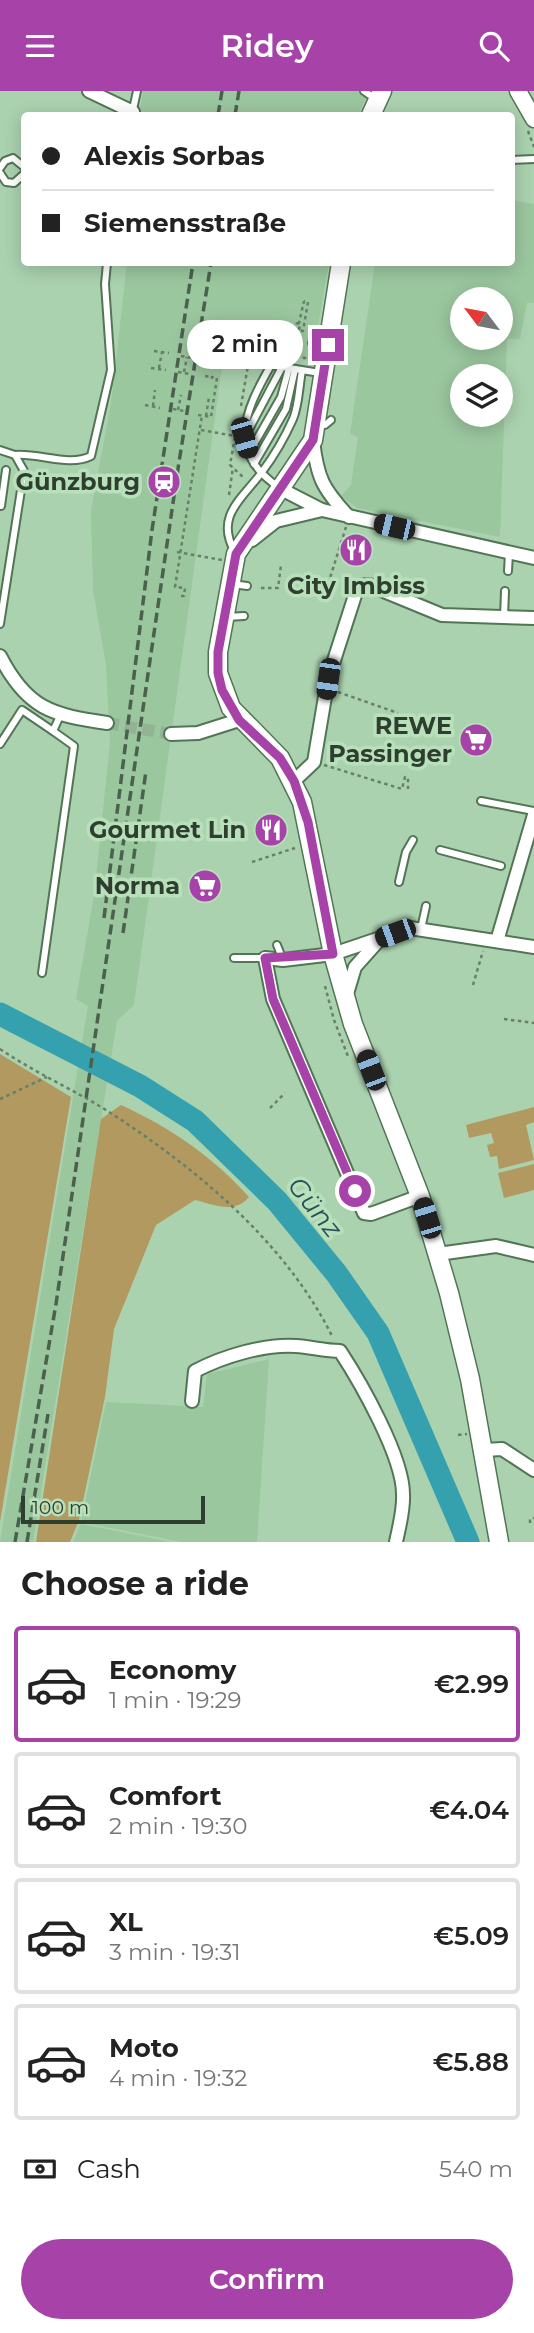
<!DOCTYPE html>
<html lang="en">
<head>
<meta charset="utf-8">
<style>
  body { margin:0; font-family:Montserrat,sans-serif; background:#f6f6f6; color:#222; height:100vh; display:flex; flex-direction:column; font-size:26px; white-space:nowrap }
  * { box-sizing:border-box; margin:0 }
  p { font-size:23px; color:#767676 }
  .icon { flex:none; width:38px; height:38px; fill:none; stroke:currentColor; stroke-width:2; stroke-linecap:round; stroke-linejoin:round }
  .map { position:relative; height:1451px; overflow:hidden }
  .drawer { display:flex; flex-direction:column; background:#fff; flex:1 }
  .drawer>* { flex:none }
  .top-card { position:absolute; left:21px; top:21px; width:494px; height:154px; border-radius:7px; box-shadow:0 4px 18px #0003; display:grid; align-content:center; height:154px; padding:0 21px; background:#fff }
  .needle { width:46px; rotate:302deg }
  .controls { position:absolute; left:450px; top:196px; display:grid; gap:14px }
  .controls a { display:grid; place-items:center; width:63px; height:63px; border-radius:50%; background:#fff; box-shadow:0 4px 18px #0003; font-size:35px }
  .scale { position:absolute; left:21px; bottom:18px; width:184px; box-sizing:border-box; padding-left:7px; border:4px solid #2e3e2f; border-top:0; font-size:19px; line-height:24px; white-space:nowrap; color:#2e3e2f; -webkit-text-stroke:5px #b8e0bb; paint-order:stroke }
  .end { position:absolute; width:32px; height:32px; margin:-16px; border:9px solid #a743a8; background:#fff; box-shadow:0 0 0 4px #fff }
  .from { border-radius:50% }
  .bubble { position:absolute; height:49px; border-radius:24px; background:#fff; box-shadow:0 4px 18px #0003; font-size:23px; font-weight:600; line-height:49px; text-align:center }
  .car { position:absolute; width:21px; height:42px; margin:-21px -10px; border-radius:9px; box-shadow:0 0 5px 2px #0007; background:linear-gradient(#222 24%,#8ab4d8 0 40%,#222 0 76%,#8ab4d8 0 86%,#222 0) }
  .top-card b { display:flex; align-items:center; gap:24px; height:66px; font-size:26px }
  .top-card b+b { border-top:2px solid #e0e0e0 }
  .top-card i { width:18px; height:18px; background:#222 }
  ul { padding:0; list-style:none }
  li { display:flex; align-items:center; gap:21px; height:116px; margin:0 14px 10px; padding:0 7px; border:4px solid #e0e0e0; border-radius:7px }
  li div { flex:1 }
  li b { display:block; font-size:26px }
  li em { font-style:normal; font-weight:600 }
  li.on { border-color:#a743a8 }
  li>.icon { width:63px; height:63px; stroke-width:1.5 }
  h2 { padding:0 21px; font-size:32px; line-height:84px }
  .pay { display:flex; align-items:center; gap:18px; height:77px; padding:0 21px; font-size:26px }
  .pay p { margin-inline-start:auto }
  .button { display:flex; gap:14px; margin-top:auto; padding:14px 21px }
  .button a { flex:1; height:80px; border-radius:42px; background:#a743a8; color:#fff; font-size:28px; font-weight:600; line-height:80px; text-align:center }
  header { display:flex; justify-content:space-between; align-items:center; height:91px; padding:0 21px; background:#a743a8; color:#fff; font-size:32px; font-weight:600 }
  .map>svg:first-child { display:block }
  .built { fill:#9bc79f; fill-rule:evenodd }
  .green { fill:#b29960 }
  .lines { fill:none; stroke-linecap:round; stroke-linejoin:round }
  .river { stroke:#36a1ae; stroke-width:23 }
  .minor-tunnel { stroke:#92b495; stroke-width:12; stroke-dasharray:12 6; stroke-linecap:butt }
  .service-casing { stroke:#527555; stroke-width:10 }
  .minor-casing { stroke:#527555; stroke-width:16 }
  .tertiary-casing { stroke:#527555; stroke-width:19 }
  .secondary-casing { stroke:#527555; stroke-width:21 }
  .path { stroke:#678169; stroke-width:2.5; stroke-dasharray:3.5 3.5; stroke-linecap:butt }
  .service { stroke:#fff; stroke-width:6 }
  .minor { stroke:#fff; stroke-width:12 }
  .tertiary { stroke:#fff; stroke-width:16 }
  .secondary { stroke:#fff; stroke-width:18 }
  .rail { stroke:#4c614d; stroke-width:3.5; stroke-dasharray:10 5; stroke-linecap:butt }
  .route { stroke:#a743a8; stroke-width:9 }
  .labels { text-anchor:middle; stroke-width:7; stroke-linejoin:round; paint-order:stroke }
  .poi-label { font-size:24px; font-weight:bold; fill:#2e3e2f; stroke:#b8e0bb; text-anchor:end }
  .water-label { font-size:26px; font-style:italic; fill:#255259; stroke:#b8e0bb }
</style>
</head>
<body>
<header><svg class="icon" aria-label="menu" viewBox="0 0 24 24"><path d="M4 6h16M4 12h16M4 18h16"/></svg>Ridey<svg class="icon" aria-label="search" viewBox="0 0 24 24"><circle cx="10" cy="10" r="6"/><path d="M15 15l6 6"/></svg></header>
<div class="map">
<svg width="534" height="1451" viewBox="0 0 534 1451">
  <rect width="100%" height="100%" fill="#abd2af"/>
  <g class="built">
    <polygon points="143,0 369,0 358,24 139,24"/>
    <path d="M 511,109 L 534,113 L 534,212 L 527,212 L 520,248 L 507,248 L 500,446 L 357,417 L 341,405 L 351,394 L 358,346 L 350,343 L 375,172 L 511,172 ZM 462,208 L 500,208 L 500,247 L 462,247 ZM 462,285 L 500,285 L 500,324 L 462,324 Z"/>
    <polygon points="127,172 329,172 312,269 260,260 262,246 227,239 134,914 117,930 33,1451 0,1451 88,915 76,908 94,804 110,652 106,574 93,500 91,419 111,312"/>
    <polygon points="269,1268 257,1451 181,1451 81,1431 106,1311 203,1316 207,1283"/>
    <polygon points="81,1433 171,1451 73,1451"/>
  </g>
  <g class="green">
    <polygon points="0,963 71,1006 0,1431"/>
    <path d="M 121,1014 C 171,1037 212,1065 249,1106 C 235,1123 215,1114 195,1109 L 156,1134 L 114,1238 L 105,1306 L 79,1429 L 70,1451 L 36,1451 L 101,1028 Z"/>
    <polygon points="534,1016 534,1031 526,1034 534,1069 499,1078 497,1065 490,1066 487,1054 494,1052 491,1042 469,1047 466,1034"/>
    <polygon points="534,1073 534,1099 504,1107 498,1082"/>
  </g>
  <g class="lines">
    <polyline class="river" points="0,923 140,995 195,1030 277,1110 336,1182 378,1242 468,1451"/>
    <polyline class="minor-tunnel" points="107,632 171,643"/>
    <defs>
      <g id="service">
        <polyline points="364,0 377,9"/>
        <polyline points="132,23 137,0"/>
        <polyline points="511,69 534,68"/>
        <polyline points="0,77 5,70 13,67 24,76"/>
        <polyline points="0,82 6,91 14,92 24,83"/>
        <polyline points="312,252 326,254"/>
        <polyline points="317,333 325,334 331,329"/>
        <polyline points="247,342 282,276"/>
        <polyline points="0,359 15,364 24,380 0,533"/>
        <polyline points="249,362 281,306 289,277"/>
        <path d="M 15,364 C 40,362 69,376 91,365 L 111,279 L 105,193 L 107,172"/>
        <polyline points="254,373 286,318 295,278"/>
        <path d="M 280,397 C 225,361 245,320 271,274 L 320,282"/>
        <polyline points="1,415 6,379"/>
        <path d="M 235,461 C 214,425 243,407 262,381 C 274,365 285,346 293,328 C 299,314 299,295 302,280"/>
        <polyline points="508,480 509,462"/>
        <polyline points="232,493 247,495"/>
        <polyline points="226,526 244,525"/>
        <polyline points="504,526 505,500"/>
        <polyline points="0,653 22,619 53,640"/>
        <polyline points="481,710 534,720"/>
        <polyline points="440,759 501,775"/>
        <polyline points="399,791 406,761 413,749"/>
        <polyline points="421,838 426,815"/>
        <polyline points="277,854 283,869"/>
        <polyline points="234,867 265,867"/>
        <polyline points="42,882 74,655 53,640 60,625"/>
      </g>
      <g id="minor">
        <polyline points="89,0 133,21"/>
        <path d="M 313,349 C 317,387 323,398 349,426"/>
        <polyline points="281,398 322,419 534,467"/>
        <polyline points="252,449 276,430 322,419"/>
        <path d="M 0,565 C 27,618 52,624 107,632"/>
        <polyline points="171,643 198,642 239,629"/>
        <polyline points="294,690 314,671 328,588 358,495 369,494 442,524 534,527"/>
        <polyline points="497,850 534,724"/>
        <polyline points="346,906 355,876 380,848"/>
        <polyline points="420,1105 371,1123 364,1122 273,908 265,867 283,869 333,863 410,837 534,856"/>
        <polyline points="438,1163 496,1155 534,1164"/>
        <path d="M 192,1310 L 195,1280 C 224,1265 264,1253 296,1255 C 311,1256 325,1260 340,1260 C 361,1292 403,1366 403,1403 C 404,1419 399,1436 396,1451"/>
        <polyline points="484,1359 502,1358 534,1379"/>
      </g>
      <polyline id="tertiary" points="518,0 534,28"/>
      <g id="secondary">
        <polyline points="371,24 382,0"/>
        <polyline points="341,172 313,349 236,463 218,561 218,582 231,617 280,667 302,711 333,863 353,933 420,1105 449,1202 470,1288 499,1451"/>
      </g>
    </defs>
    <use href="#service" class="service-casing"/>
    <use href="#minor" class="minor-casing"/>
    <use href="#tertiary" class="tertiary-casing"/>
    <use href="#secondary" class="secondary-casing"/>
    <g class="path">
      <polyline points="528,40 534,56"/>
      <polyline points="299,239 300,233 295,232 299,232 304,210"/>
      <polyline points="223,259 227,259"/>
      <polyline points="154,260 169,262"/>
      <polyline points="256,261 261,232 303,240 308,211 304,210"/>
      <polyline points="248,262 250,260 312,268"/>
      <polyline points="181,265 192,267"/>
      <polyline points="151,277 166,279"/>
      <polyline points="159,277 162,261"/>
      <polyline points="178,281 190,283"/>
      <polyline points="184,281 187,266"/>
      <polyline points="205,285 212,286"/>
      <polyline points="145,314 160,317"/>
      <polyline points="153,315 155,299"/>
      <polyline points="241,315 250,263"/>
      <polyline points="173,318 184,320"/>
      <polyline points="178,319 181,304"/>
      <polyline points="198,324 211,326 217,287 212,286 211,291"/>
      <polyline points="206,325 209,306"/>
      <polyline points="201,339 235,345"/>
      <polyline points="235,346 230,374 245,388"/>
      <polyline points="229,404 233,376"/>
      <polyline points="177,461 222,469"/>
      <polyline points="261,497 278,497 281,474"/>
      <polyline points="181,505 184,505 185,497 175,496 202,324"/>
      <polyline points="324,506 346,436"/>
      <polyline points="338,601 398,622"/>
      <polyline points="324,674 402,698 405,686 408,687 408,698"/>
      <polyline points="252,771 295,757"/>
      <polyline points="473,894 483,860"/>
      <polyline points="325,895 334,929 349,968"/>
      <polyline points="504,928 534,932"/>
      <path d="M 0,958 C 34,981 72,998 106,1019 C 195,1076 286,1151 333,1247"/>
      <polyline points="0,1008 47,986"/>
      <polyline points="270,1017 285,1002"/>
      <polyline points="458,1344 467,1343"/>
      <polyline points="530,1432 530,1428 534,1427"/>
    </g>
    <use href="#service" class="service"/>
    <use href="#minor" class="minor"/>
    <use href="#tertiary" class="tertiary"/>
    <use href="#secondary" class="secondary"/>
    <g class="rail">
      <polyline points="218,24 222,0"/>
      <polyline points="235,24 239,0"/>
      <polyline points="104,827 152,439 193,172"/>
      <polyline points="123,842 146,680"/>
      <polyline points="15,1451 56,1213 179,371 211,172"/>
      <polyline points="27,1451 48,1323"/>
    </g>
  </g>
  <g class="lines">
    <polyline class="route" points="328,254 313,349 236,463 218,561 218,582 222,599 239,629 280,667 294,690 308,731 333,863 265,867 273,908 355,1100"/>
  </g>
  <defs>
    <symbol id="station-disc" viewBox="-11 -11 22 22"><circle r="9.5" fill="#a743a8" stroke="#b8e0bb"/><path d="M-3-6H3Q5-6 5-4V2Q5 4 3 4L4.5 6H3L1.5 4h-3L-3 6H-4.5L-3 4Q-5 4-5 2V-4Q-5-6-3-6ZM-3.5-4v3h7v-3ZM-3.5 1v1.5H-2V1ZM2 1v1.5H3.5V1Z" fill="#fff"/></symbol>
    <symbol id="restaurant-disc" viewBox="-11 -11 22 22"><circle r="9.5" fill="#a743a8" stroke="#b8e0bb"/><path d="M-5-6h1v4h1v-4h1v4h1v-4h1v5L-1.5 .5V6h-2V.5L-5-1ZM5-6V6H3V1.5H1.5Q1.5-4 5-6Z" fill="#fff"/></symbol>
    <symbol id="supermarket-disc" viewBox="-11 -11 22 22"><circle r="9.5" fill="#a743a8" stroke="#b8e0bb"/><path d="M-6-5.5h2.5l.6 2H6L4.5 2H-2.5L-4.4-4H-6ZM-1.5 3.2a1.3 1.3 0 1 0 .1 0ZM3 3.2a1.3 1.3 0 1 0 .1 0Z" fill="#fff"/></symbol>
  </defs>
  <g fill-rule="evenodd">
    <use href="#station-disc" x="145" y="372" width="38" height="38"/>
    <use href="#restaurant-disc" x="337" y="440" width="38" height="38"/>
    <use href="#supermarket-disc" x="457" y="630" width="38" height="38"/>
    <use href="#restaurant-disc" x="252" y="720" width="38" height="38"/>
    <use href="#supermarket-disc" x="186" y="776" width="38" height="38"/>
  </g>
  <g class="labels">
    <g class="poi-label">
      <text x="140" y="399">Günzburg</text>
      <text x="356" y="503" text-anchor="middle">City Imbiss</text>
      <text x="452" y="643">REWE<tspan x="452" dy="28">Passinger</tspan></text>
      <text x="246" y="747">Gourmet Lin</text>
      <text x="180" y="803">Norma</text>
    </g>
    <g class="water-label">
      <text transform="translate(315 1116) rotate(51)" y="9">Günz</text>
    </g>
  </g>
</svg>
<div class="controls">
<a><svg class="needle" viewBox="-14 -14 28 28"><path d="M0-13l5 13h-10z" fill="#e53935"/><path d="M0 13l5-13h-10z" fill="#767676"/></svg></a>
<a><svg class="icon" aria-label="layers" viewBox="0 0 24 24"><path d="M12 4l9 5-9 5-9-5zM3 14l9 5 9-5"/></svg></a>
</div>
<div class="scale">100 m</div>
<i class="end from" style="left:355px;top:1100px"></i>
<i class="end" style="left:328px;top:254px"></i>
<div class="bubble" style="left:187px;top:229px;width:116px">2 min</div>
<i class="car" style="left:244px;top:347px;rotate:164deg"></i>
<i class="car" style="left:394px;top:436px;rotate:283deg"></i>
<i class="car" style="left:328px;top:588px;rotate:188deg"></i>
<i class="car" style="left:395px;top:842px;rotate:250deg"></i>
<i class="car" style="left:371px;top:979px;rotate:339deg"></i>
<i class="car" style="left:427px;top:1127px;rotate:343deg"></i>
<div class="top-card">
<b><i class="from"></i>Alexis Sorbas</b>
<b><i></i>Siemensstraße</b>
</div>
</div>
<section class="drawer">
<h2>Choose a ride</h2>
<ul>
<li class="on"><svg class="icon" aria-label="car" viewBox="0 0 24 24"><path d="M5 17H2v-5l4-1 3-4h7l3 4 3 1v5h-3M9 17h6M6 11h13"/><circle cx="7" cy="17" r="2"/><circle cx="17" cy="17" r="2"/></svg><div><b>Economy</b><p>1 min · 19:29</p></div><em>€2.99</em></li>
<li><svg class="icon" aria-label="car" viewBox="0 0 24 24"><path d="M5 17H2v-5l4-1 3-4h7l3 4 3 1v5h-3M9 17h6M6 11h13"/><circle cx="7" cy="17" r="2"/><circle cx="17" cy="17" r="2"/></svg><div><b>Comfort</b><p>2 min · 19:30</p></div><em>€4.04</em></li>
<li><svg class="icon" aria-label="car" viewBox="0 0 24 24"><path d="M5 17H2v-5l4-1 3-4h7l3 4 3 1v5h-3M9 17h6M6 11h13"/><circle cx="7" cy="17" r="2"/><circle cx="17" cy="17" r="2"/></svg><div><b>XL</b><p>3 min · 19:31</p></div><em>€5.09</em></li>
<li><svg class="icon" aria-label="car" viewBox="0 0 24 24"><path d="M5 17H2v-5l4-1 3-4h7l3 4 3 1v5h-3M9 17h6M6 11h13"/><circle cx="7" cy="17" r="2"/><circle cx="17" cy="17" r="2"/></svg><div><b>Moto</b><p>4 min · 19:32</p></div><em>€5.88</em></li>
</ul>
<div class="pay"><svg class="icon" aria-label="cash" viewBox="0 0 24 24"><path d="M3 7h18v10H3z"/><circle cx="12" cy="12" r="2"/></svg>Cash<p>540 m</p></div>
<div class="button"><a>Confirm</a></div>
</section>
</body>
</html>
